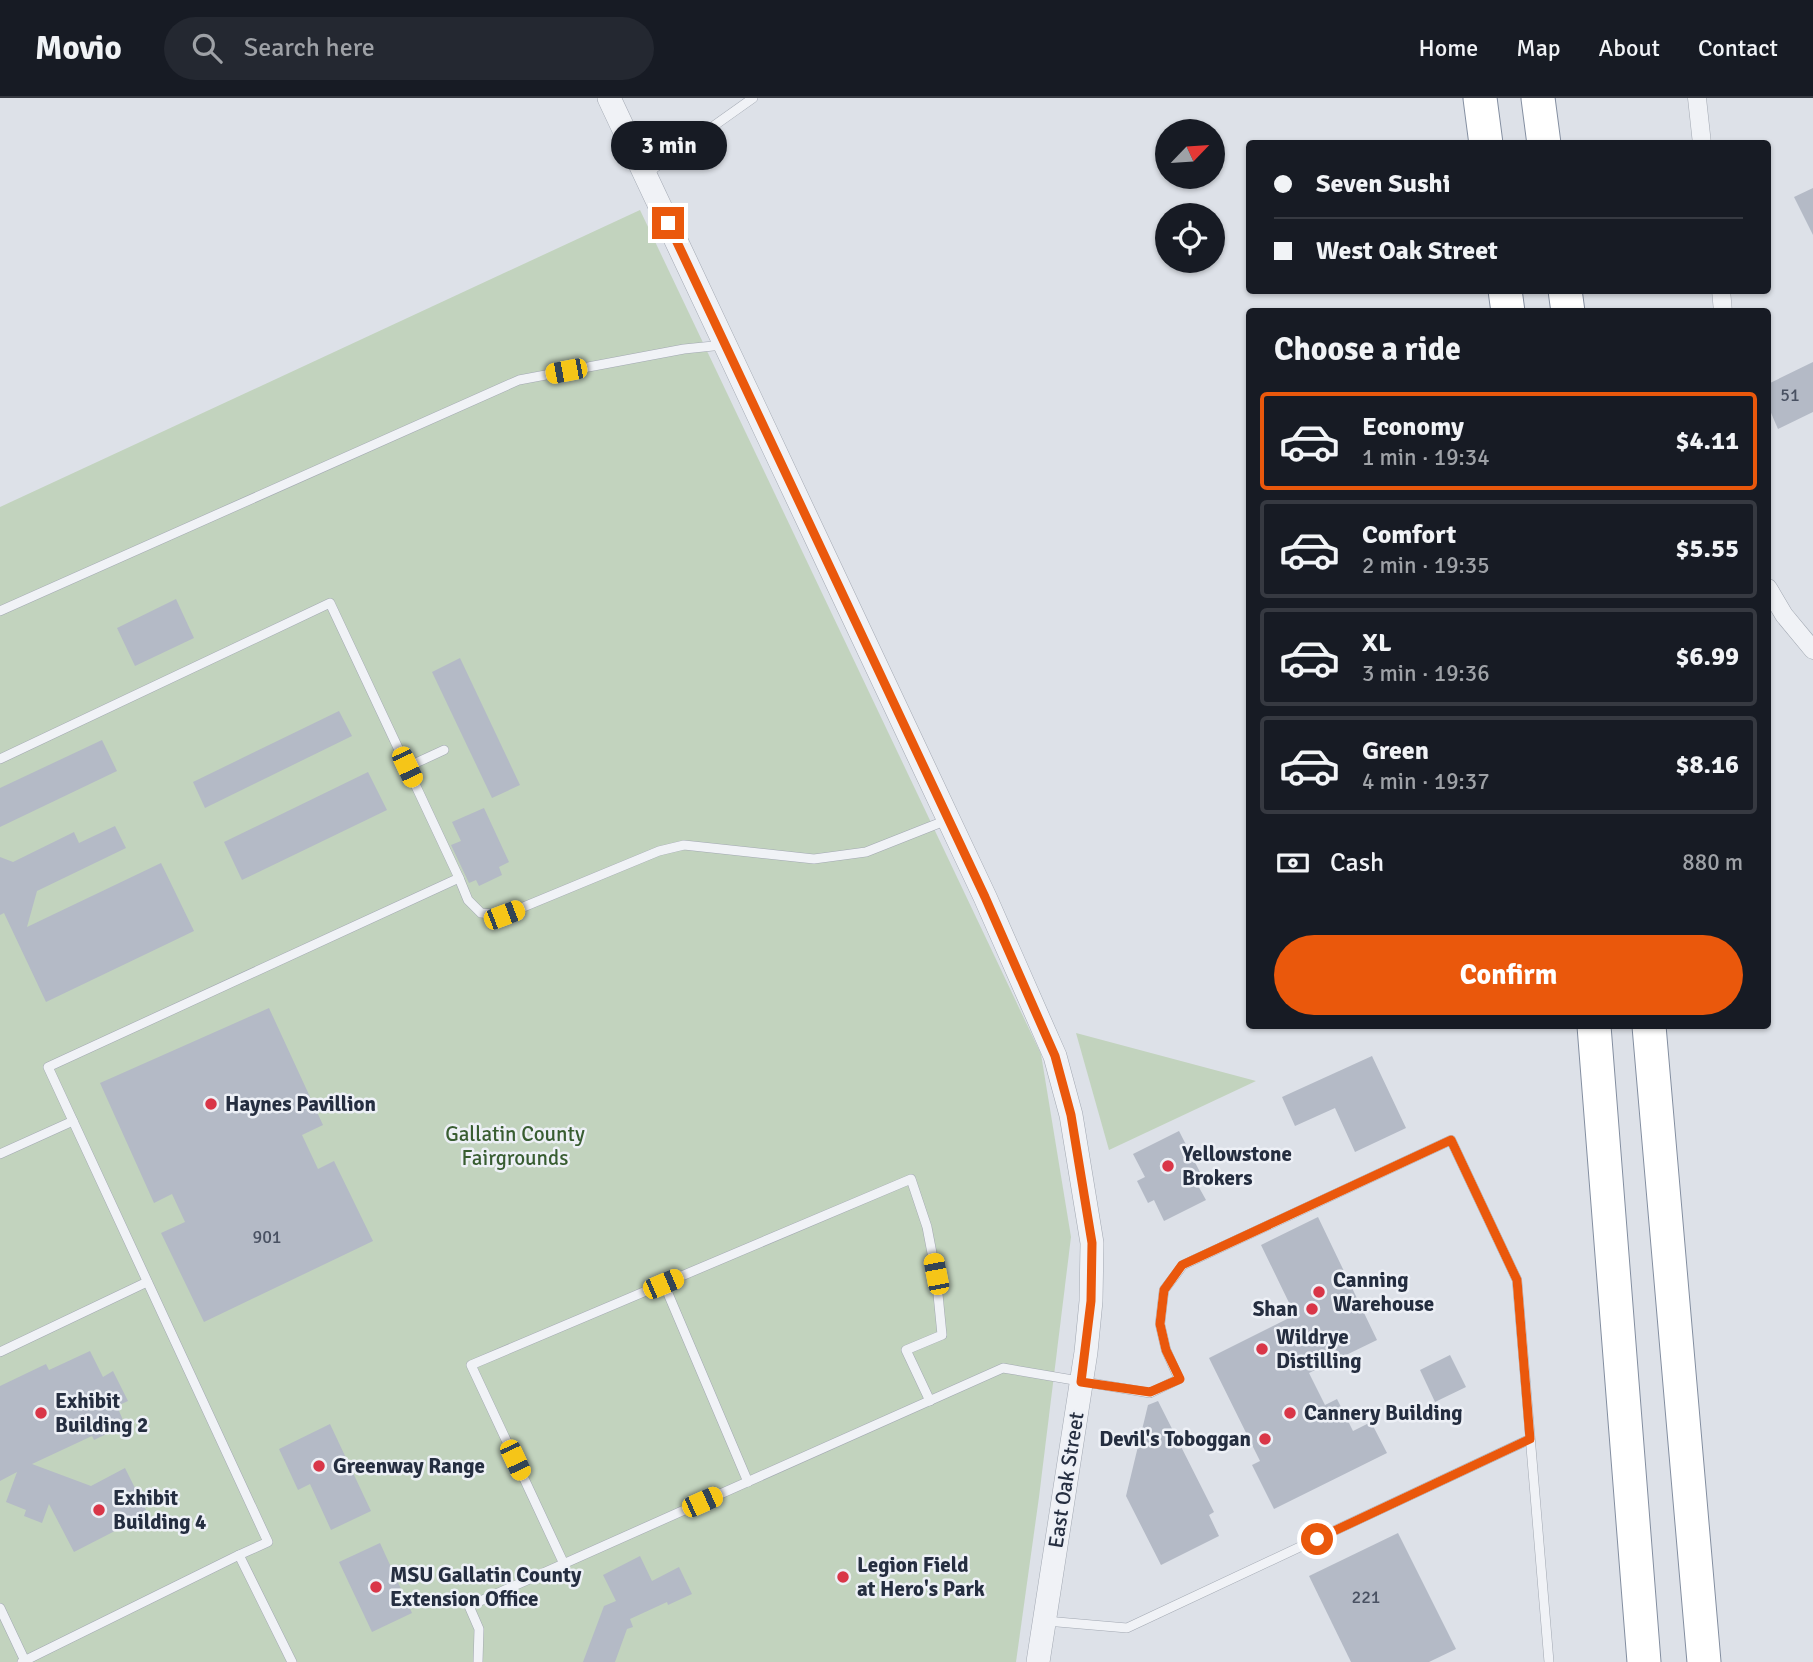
<!DOCTYPE html>
<html lang="en">
<head>
<meta charset="utf-8">
<style>
  body { margin:0; font-family:Signika,sans-serif; background:#242831; color:#f1f3f6; height:100vh; display:flex; flex-direction:column; font-size:26px; white-space:nowrap }
  * { box-sizing:border-box; margin:0 }
  p { font-size:23px; color:#9ea1a6 }
  .icon { flex:none; width:38px; height:38px; fill:none; stroke:currentColor; stroke-width:2; stroke-linecap:round; stroke-linejoin:round }
  .map { position:relative; flex:1; overflow:hidden }
  .panel { position:absolute; left:1246px; top:210px; width:525px; height:721px; display:flex; flex-direction:column; background:#171b24; border-radius:7px; box-shadow:0 2px 5px #0004 }
  .panel>* { flex:none }
  .top-card { position:absolute; left:1246px; top:42px; width:525px; height:154px; border-radius:7px; box-shadow:0 2px 5px #0004; display:grid; align-content:center; height:154px; padding:0 28px; background:#171b24 }
  .needle { width:46px; rotate:65deg }
  .fabs { position:absolute; left:1155px; top:21px; display:grid; gap:14px }
  .fabs a { display:grid; place-items:center; width:70px; height:70px; border-radius:50%; background:#171b24; box-shadow:0 2px 5px #0004; font-size:35px }
  .end { position:absolute; width:32px; height:32px; margin:-16px; border:9px solid #ea580c; background:#fff; box-shadow:0 0 0 4px #fff }
  .from { border-radius:50% }
  .bubble { position:absolute; height:49px; border-radius:24px; background:#171b24; box-shadow:0 2px 5px #0004; font-size:23px; font-weight:700; line-height:49px; text-align:center }
  .car { position:absolute; width:21px; height:42px; margin:-21px -10px; border-radius:9px; box-shadow:0 0 5px 2px #0007; background:linear-gradient(#f5c518 24%,#345 0 40%,#f5c518 0 76%,#345 0 86%,#f5c518 0) }
  .top-card b { display:flex; align-items:center; gap:24px; height:66px; font-size:26px }
  .top-card b+b { border-top:2px solid #363941 }
  .top-card i { width:18px; height:18px; background:#f1f3f6 }
  ul { padding:0; list-style:none }
  li { display:flex; align-items:center; gap:21px; height:98px; margin:0 14px 10px; padding:0 14px; border:4px solid #363941; border-radius:7px }
  li div { flex:1 }
  li b { display:block; font-size:26px }
  li em { font-style:normal; font-weight:700 }
  li.active { border-color:#ea580c }
  li>.icon { width:63px; height:63px; stroke-width:1.5 }
  h2 { padding:0 28px; font-size:32px; line-height:84px }
  .pay { display:flex; align-items:center; gap:18px; height:77px; padding:0 28px; font-size:26px }
  .pay p { margin-inline-start:auto }
  .cta { display:flex; gap:14px; margin-top:auto; padding:14px 28px }
  .cta a { flex:1; height:80px; border-radius:42px; background:#ea580c; color:#fff; font-size:28px; font-weight:700; line-height:80px; text-align:center }
  header { display:flex; align-items:center; gap:42px; box-sizing:border-box; height:98px; padding:0 35px; background:#171b24; border-bottom:2px solid #363941 }
  header strong { font-size:33px }
  nav { display:flex; gap:38px; margin-inline-start:auto; font-size:24px }
  .search { width:490px; height:63px; background:#242831; display:flex; align-items:center; gap:18px; box-sizing:border-box; padding:0 24px; border-radius:38px; color:#9ea1a6; font-size:26px }
  .map>svg:first-child { display:block }
  .green { fill:#c2d3be }
  .building { fill:#b4bac6 }
  .lines { fill:none; stroke-linecap:round; stroke-linejoin:round }
  .service-casing { stroke:#a2a8b2; stroke-width:10 }
  .minor-casing { stroke:#a2a8b2; stroke-width:19 }
  .tertiary-casing { stroke:#a2a8b2; stroke-width:24 }
  .motorway-casing { stroke:#838ea0; stroke-width:35 }
  .service { stroke:#f0f2f6; stroke-width:9 }
  .minor { stroke:#f0f2f6; stroke-width:18 }
  .tertiary { stroke:#f0f2f6; stroke-width:23 }
  .motorway { stroke:#fff; stroke-width:33 }
  .route { stroke:#ea580c; stroke-width:9 }
  .poi-dot { fill:#d93648; stroke:#edf0f6; stroke-width:2.5 }
  .labels { text-anchor:middle; stroke-width:5; stroke-linejoin:round; paint-order:stroke }
  .number-label { font-size:18px; fill:#495162 }
  .poi-label { font-size:21px; font-weight:bold; fill:#252e40; stroke:#edf0f6; text-anchor:start }
  .park-label { font-size:21px; fill:#385d31; stroke:#edf0f6 }
  .street-label { font-size:21px; fill:#252e40; stroke:#edf0f6 }
</style>
</head>
<body>
<header>
<strong>Movio</strong>
<div class="search"><svg class="icon" aria-label="search" viewBox="0 0 24 24"><circle cx="10" cy="10" r="6"/><path d="M15 15l6 6"/></svg>Search here</div>
<nav><a>Home</a><a>Map</a><a>About</a><a>Contact</a></nav>
</header>
<div class="map">
<svg width="1813" height="1564" viewBox="0 0 1813 1564">
  <rect width="100%" height="100%" fill="#dde1e8"/>
  <g class="green">
    <polygon points="640,112 1041,956 1071,1139 1039,1399 1016,1564 0,1564 0,409"/>
    <polygon points="1076,935 1256,983 1109,1052"/>
  </g>
  <g class="building">
    <polygon points="1813,90 1813,137 1794,99"/>
    <polygon points="1813,264 1813,314 1778,331 1768,308 1768,286"/>
    <polygon points="176,501 194,540 135,568 117,530"/>
    <polygon points="460,560 520,687 492,700 432,574"/>
    <polygon points="339,613 352,638 205,710 193,684"/>
    <polygon points="102,642 117,673 0,729 0,690"/>
    <polygon points="368,674 387,712 242,782 224,744"/>
    <polygon points="484,710 509,764 499,769 502,777 479,788 476,782 469,785 451,747 461,743 452,724"/>
    <polygon points="115,728 126,750 37,793 27,829 161,765 194,833 46,904 4,815 0,817 0,759 13,764 74,734 79,745"/>
    <polygon points="269,910 323,1027 302,1037 318,1071 334,1063 373,1143 204,1224 161,1135 185,1124 172,1096 154,1105 100,985"/>
    <polygon points="1372,958 1406,1030 1355,1054 1335,1010 1295,1028 1282,999"/>
    <polygon points="1179,1033 1203,1080 1196,1084 1206,1102 1164,1123 1154,1102 1148,1105 1137,1083 1145,1079 1133,1056"/>
    <polygon points="1318,1119 1377,1242 1309,1275 1325,1307 1337,1301 1353,1333 1371,1324 1387,1355 1274,1411 1252,1367 1260,1363 1209,1260 1295,1217 1261,1147"/>
    <polygon points="90,1253 103,1279 113,1273 128,1303 117,1308 125,1327 94,1342 92,1338 32,1366 91,1388 125,1370 148,1416 74,1454 49,1406 42,1425 24,1418 26,1412 6,1404 17,1374 0,1383 0,1288 46,1266 49,1272"/>
    <polygon points="1450,1257 1466,1289 1435,1304 1420,1272"/>
    <polygon points="1158,1303 1214,1414 1209,1417 1219,1438 1161,1467 1126,1398 1148,1307"/>
    <polygon points="330,1326 371,1413 331,1432 310,1386 298,1392 279,1351"/>
    <polygon points="1398,1435 1456,1551 1429,1564 1351,1564 1309,1478"/>
    <polygon points="380,1445 412,1515 372,1534 339,1464"/>
    <polygon points="640,1458 652,1483 679,1469 692,1496 668,1507 667,1504 630,1521 633,1529 627,1531 615,1564 583,1564 604,1508 616,1503 603,1477"/>
  </g>
  <g class="lines">
    <defs>
      <g id="service">
        <polyline points="646,76 753,0"/>
        <polyline points="0,513 519,282 684,251 723,247"/>
        <polyline points="0,661 330,505 407,669"/>
        <polyline points="459,780 468,802 481,815 504,817 659,753 684,747 814,761 866,754 947,722"/>
        <polyline points="0,1056 73,1023"/>
        <polyline points="664,1186 748,1384"/>
        <polyline points="0,1254 147,1184"/>
        <polyline points="239,1457 268,1444 48,969 459,780 407,669 444,652"/>
        <polyline points="564,1466 471,1267 911,1081 927,1129 936,1176 942,1237 906,1252 930,1303"/>
        <polyline points="0,1510 25,1563"/>
        <polyline points="1046,1523 1127,1530 1530,1341"/>
        <polyline points="22,1564 239,1457 292,1564"/>
        <polyline points="478,1564 479,1531 469,1508 1003,1270 1150,1295 1179,1281 1166,1252 1160,1226 1164,1192 1183,1167 1451,1042 1517,1182 1549,1564"/>
      </g>
      <g id="minor">
        <polyline points="1697,0 1702,46"/>
        <polyline points="1721,192 1723,214"/>
        <polyline points="1768,490 1784,517 1813,552"/>
      </g>
      <polyline id="tertiary" points="609,0 985,799 1055,958 1071,1017 1092,1145 1091,1203 1086,1254 1038,1564"/>
      <g id="motorway">
        <polyline points="1480,0 1486,46"/>
        <polyline points="1538,0 1544,46"/>
        <polyline points="1505,192 1508,214"/>
        <polyline points="1565,192 1568,214"/>
        <polyline points="1594,928 1644,1564"/>
        <polyline points="1649,928 1704,1564"/>
      </g>
    </defs>
    <use href="#service" class="service-casing"/>
    <use href="#minor" class="minor-casing"/>
    <use href="#tertiary" class="tertiary-casing"/>
    <use href="#motorway" class="motorway-casing"/>
    <use href="#service" class="service"/>
    <use href="#minor" class="minor"/>
    <use href="#tertiary" class="tertiary"/>
    <use href="#motorway" class="motorway"/>
  </g>
  <g class="lines">
    <polyline class="route" points="668,125 985,799 1055,958 1071,1017 1092,1145 1091,1203 1081,1284 1150,1294 1180,1281 1166,1252 1160,1226 1164,1192 1182,1167 1451,1042 1517,1182 1530,1341 1317,1441"/>
  </g>
  <g class="poi-dot">
    <circle cx="211" cy="1006" r="7"/>
    <circle cx="1168" cy="1068" r="7"/>
    <circle cx="1319" cy="1194" r="7"/>
    <circle cx="1312" cy="1211" r="7"/>
    <circle cx="1262" cy="1251" r="7"/>
    <circle cx="41" cy="1315" r="7"/>
    <circle cx="1290" cy="1315" r="7"/>
    <circle cx="1265" cy="1341" r="7"/>
    <circle cx="319" cy="1368" r="7"/>
    <circle cx="99" cy="1412" r="7"/>
    <circle cx="843" cy="1479" r="7"/>
    <circle cx="376" cy="1489" r="7"/>
  </g>
  <g class="labels">
    <g class="number-label">
      <text x="1790" y="303">51</text>
      <text x="267" y="1145">901</text>
      <text x="1366" y="1505">221</text>
    </g>
    <g class="poi-label">
      <text x="225" y="1013">Haynes Pavillion</text>
      <text x="1182" y="1063">Yellowstone<tspan x="1182" dy="24">Brokers</tspan></text>
      <text x="1333" y="1189">Canning<tspan x="1333" dy="24">Warehouse</tspan></text>
      <text x="1298" y="1218" text-anchor="end">Shan</text>
      <text x="1276" y="1246">Wildrye<tspan x="1276" dy="24">Distilling</tspan></text>
      <text x="55" y="1310">Exhibit<tspan x="55" dy="24">Building 2</tspan></text>
      <text x="1304" y="1322">Cannery Building</text>
      <text x="1251" y="1348" text-anchor="end">Devil's Toboggan</text>
      <text x="333" y="1375">Greenway Range</text>
      <text x="113" y="1407">Exhibit<tspan x="113" dy="24">Building 4</tspan></text>
      <text x="857" y="1474">Legion Field<tspan x="857" dy="24">at Hero's Park</tspan></text>
      <text x="390" y="1484">MSU Gallatin County<tspan x="390" dy="24">Extension Office</tspan></text>
    </g>
    <g class="park-label">
      <text x="515" y="1043">Gallatin County<tspan x="515" dy="24">Fairgrounds</tspan></text>
    </g>
    <g class="street-label">
      <text transform="translate(1066 1382) rotate(-81)" y="7">East Oak Street</text>
    </g>
  </g>
</svg>
<div class="fabs">
<a><svg class="needle" viewBox="-14 -14 28 28"><path d="M0-13l5 13h-10z" fill="#e53935"/><path d="M0 13l5-13h-10z" fill="#9ea1a6"/></svg></a>
<a><svg class="icon" aria-label="locate" viewBox="0 0 24 24"><circle cx="12" cy="12" r="6"/><path d="M12 2v4M12 18v4M2 12h4M18 12h4"/></svg></a>
</div>
<i class="end from" style="left:1317px;top:1441px"></i>
<i class="end" style="left:668px;top:125px"></i>
<div class="bubble" style="left:611px;top:23px;width:116px">3 min</div>
<i class="car" style="left:566px;top:273px;rotate:259deg"></i>
<i class="car" style="left:407px;top:669px;rotate:155deg"></i>
<i class="car" style="left:504px;top:817px;rotate:69deg"></i>
<i class="car" style="left:936px;top:1176px;rotate:349deg"></i>
<i class="car" style="left:663px;top:1186px;rotate:67deg"></i>
<i class="car" style="left:515px;top:1362px;rotate:155deg"></i>
<i class="car" style="left:702px;top:1404px;rotate:66deg"></i>
<div class="top-card">
<b><i class="from"></i>Seven Sushi</b>
<b><i></i>West Oak Street</b>
</div>
<section class="panel">
<h2>Choose a ride</h2>
<ul>
<li class="active"><svg class="icon" aria-label="car" viewBox="0 0 24 24"><path d="M5 17H2v-5l4-1 3-4h7l3 4 3 1v5h-3M9 17h6M6 11h13"/><circle cx="7" cy="17" r="2"/><circle cx="17" cy="17" r="2"/></svg><div><b>Economy</b><p>1 min · 19:34</p></div><em>$4.11</em></li>
<li><svg class="icon" aria-label="car" viewBox="0 0 24 24"><path d="M5 17H2v-5l4-1 3-4h7l3 4 3 1v5h-3M9 17h6M6 11h13"/><circle cx="7" cy="17" r="2"/><circle cx="17" cy="17" r="2"/></svg><div><b>Comfort</b><p>2 min · 19:35</p></div><em>$5.55</em></li>
<li><svg class="icon" aria-label="car" viewBox="0 0 24 24"><path d="M5 17H2v-5l4-1 3-4h7l3 4 3 1v5h-3M9 17h6M6 11h13"/><circle cx="7" cy="17" r="2"/><circle cx="17" cy="17" r="2"/></svg><div><b>XL</b><p>3 min · 19:36</p></div><em>$6.99</em></li>
<li><svg class="icon" aria-label="car" viewBox="0 0 24 24"><path d="M5 17H2v-5l4-1 3-4h7l3 4 3 1v5h-3M9 17h6M6 11h13"/><circle cx="7" cy="17" r="2"/><circle cx="17" cy="17" r="2"/></svg><div><b>Green</b><p>4 min · 19:37</p></div><em>$8.16</em></li>
</ul>
<div class="pay"><svg class="icon" aria-label="cash" viewBox="0 0 24 24"><path d="M3 7h18v10H3z"/><circle cx="12" cy="12" r="2"/></svg>Cash<p>880 m</p></div>
<div class="cta"><a>Confirm</a></div>
</section>
</div>
</body>
</html>
